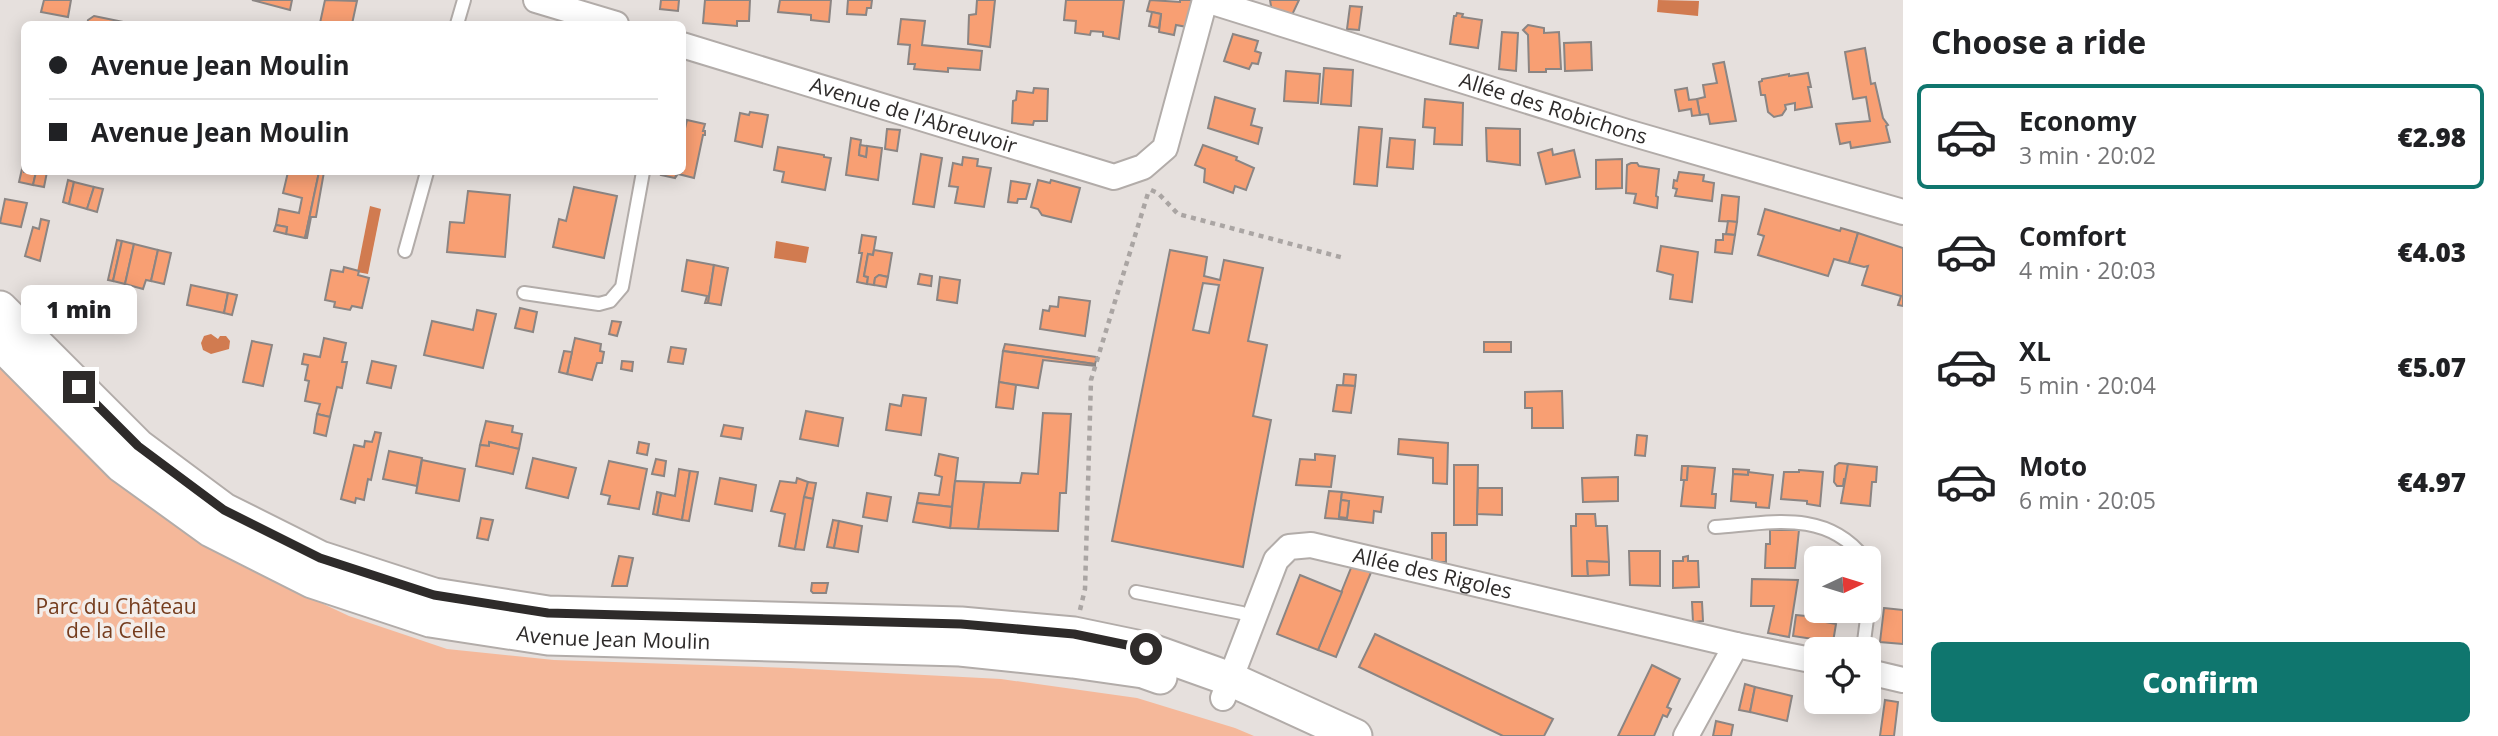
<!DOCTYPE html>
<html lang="en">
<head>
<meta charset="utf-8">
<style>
  body { margin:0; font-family:"Open Sans",sans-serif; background:#f6f6f6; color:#202124; height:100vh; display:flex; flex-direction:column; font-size:26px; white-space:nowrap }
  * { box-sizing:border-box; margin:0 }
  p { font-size:23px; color:#757577 }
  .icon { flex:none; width:38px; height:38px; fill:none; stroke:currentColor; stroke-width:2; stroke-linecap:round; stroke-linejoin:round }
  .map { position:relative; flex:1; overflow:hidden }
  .side { display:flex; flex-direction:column; background:#fff; width:595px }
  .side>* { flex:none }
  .top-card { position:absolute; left:21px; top:21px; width:665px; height:154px; border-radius:10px; box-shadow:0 4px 18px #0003; display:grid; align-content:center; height:154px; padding:0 28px; background:#fff }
  .needle { width:46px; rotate:86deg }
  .controls { position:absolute; left:1804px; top:546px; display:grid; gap:14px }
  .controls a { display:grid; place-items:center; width:77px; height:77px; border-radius:10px; background:#fff; box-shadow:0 4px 18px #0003; font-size:35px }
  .end { position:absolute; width:32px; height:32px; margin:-16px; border:9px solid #2e2b2a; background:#fff; box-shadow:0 0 0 4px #fff }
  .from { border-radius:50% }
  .bubble { position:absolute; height:49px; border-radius:10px; background:#fff; box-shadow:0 4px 18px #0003; font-size:23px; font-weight:800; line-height:49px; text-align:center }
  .top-card b { display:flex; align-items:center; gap:24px; height:66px; font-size:26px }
  .top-card b+b { border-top:2px solid #e0e0e0 }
  .top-card i { width:18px; height:18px; background:#202124 }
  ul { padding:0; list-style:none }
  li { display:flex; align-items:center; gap:21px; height:105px; margin:0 14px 10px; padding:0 14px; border:4px solid transparent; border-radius:10px }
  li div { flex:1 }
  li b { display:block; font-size:26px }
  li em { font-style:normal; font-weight:800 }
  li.selected { border-color:#0f766e }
  li>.icon { width:63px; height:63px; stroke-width:1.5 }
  h2 { padding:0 28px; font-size:32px; line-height:84px }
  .primary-button { display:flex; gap:14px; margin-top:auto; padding:14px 28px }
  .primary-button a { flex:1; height:80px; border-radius:10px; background:#0f766e; color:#fff; font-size:28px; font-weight:800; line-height:80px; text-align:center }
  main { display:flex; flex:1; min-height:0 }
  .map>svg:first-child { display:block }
  .green { fill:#f5b89a }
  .water { fill:#d17b50 }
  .building { fill:#f89f73; stroke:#8b8583; stroke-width:2; fill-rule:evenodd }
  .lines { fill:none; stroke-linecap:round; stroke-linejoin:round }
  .service-casing { stroke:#b2aca9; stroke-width:16 }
  .minor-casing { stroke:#b2aca9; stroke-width:28 }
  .secondary-casing { stroke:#b2aca9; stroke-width:37 }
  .path { stroke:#aaa5a3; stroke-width:4.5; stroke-dasharray:5 5; stroke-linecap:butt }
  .service { stroke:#fff; stroke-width:12 }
  .minor { stroke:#fff; stroke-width:24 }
  .secondary { stroke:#fff; stroke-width:33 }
  .route { stroke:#2e2b2a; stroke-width:9 }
  .labels { text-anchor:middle; stroke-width:7; stroke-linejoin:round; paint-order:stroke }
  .street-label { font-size:21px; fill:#2e2b2a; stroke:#f3edea }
  .park-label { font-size:21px; fill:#753c1d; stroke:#f3edea }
</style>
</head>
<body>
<main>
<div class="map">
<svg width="1903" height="736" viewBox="0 0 1903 736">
  <rect width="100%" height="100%" fill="#e6e0dd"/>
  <polygon class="green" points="0,362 137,490 240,565 349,616 447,649 554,660 790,668 1001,679 1137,698 1235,728 1254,736 0,736"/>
  <g class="water">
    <polygon points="1658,0 1699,1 1698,16 1657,12"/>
    <polygon points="370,206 381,209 368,274 357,272"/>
    <polygon points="776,241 809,247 806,263 774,258"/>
    <polygon points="211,334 218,339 220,336 226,336 230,341 229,349 211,354 203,350 201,343 204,336"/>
  </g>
  <g class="building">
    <polygon points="44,0 71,0 68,17 41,12"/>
    <polygon points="252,0 292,0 290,10"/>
    <polygon points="325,0 357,1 352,24 320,23"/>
    <polygon points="661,0 679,0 678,11 660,9"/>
    <polygon points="705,0 750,0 749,21 737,21 737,26 703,23"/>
    <polygon points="780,0 831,0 829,22 811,20 811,15 778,12"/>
    <polygon points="848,0 872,0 871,8 867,8 866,15 847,14"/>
    <polygon points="977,0 995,0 990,47 968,44 969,15 976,14"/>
    <polygon points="1066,0 1124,0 1119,39 1103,36 1103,32 1091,31 1090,35 1075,33 1076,21 1064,20"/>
    <polygon points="1150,0 1180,2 1180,0 1192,0 1187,27 1176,25 1174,35 1159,32 1161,14 1147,11"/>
    <polygon points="1270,0 1299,0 1292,15 1272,12"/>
    <polygon points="1350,6 1362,7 1359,30 1347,29"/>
    <polygon points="1152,12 1161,14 1159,28 1149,26"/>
    <polygon points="1457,13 1463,14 1462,17 1482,20 1478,48 1450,44 1454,16 1456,16"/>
    <polygon points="94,16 133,24 87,24 88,20"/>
    <polygon points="901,19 925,21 922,45 982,51 980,70 948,68 948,72 914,69 915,64 908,64 910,45 898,44"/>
    <polygon points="1528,25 1544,28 1544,33 1559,32 1561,69 1546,69 1546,72 1529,72 1528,35 1523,30"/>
    <polygon points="1502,32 1518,33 1516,71 1499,69"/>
    <polygon points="1233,34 1258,41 1255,51 1261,53 1258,64 1252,63 1249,69 1224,61"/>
    <polygon points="1591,42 1592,70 1565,71 1564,43"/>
    <polygon points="1865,48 1871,84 1875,83 1883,118 1888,125 1886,126 1890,142 1851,148 1850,142 1840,144 1836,124 1870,121 1866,97 1853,99 1845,52"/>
    <polygon points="1724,62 1736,121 1710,124 1708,114 1700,115 1697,99 1705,97 1703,85 1717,83 1713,64"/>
    <polygon points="1324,68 1353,70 1351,106 1321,104"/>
    <polygon points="1286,71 1320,74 1318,103 1284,101"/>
    <polygon points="1808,73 1811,87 1808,87 1812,107 1795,110 1795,103 1785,105 1786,109 1782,115 1774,117 1768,112 1765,95 1761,95 1759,82 1762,81 1762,79 1789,74 1789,76"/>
    <polygon points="1034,88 1048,89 1047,121 1034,121 1033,125 1012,123 1013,101 1016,100 1017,91 1033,93"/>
    <polygon points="1687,88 1689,100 1697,99 1700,115 1692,116 1691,109 1679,111 1675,90"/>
    <polygon points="1215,97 1255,109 1251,125 1262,128 1258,144 1208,128"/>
    <polygon points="1425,99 1463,103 1462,145 1434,144 1435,128 1423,127"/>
    <polygon points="750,112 768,115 762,147 735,141 740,113 749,115"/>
    <polygon points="687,120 705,124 703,131 705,131 705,135 703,135 694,178 678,174 675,178 677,172 682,172 682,141"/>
    <polygon points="1359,127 1382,129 1377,186 1354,184"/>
    <polygon points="1486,128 1520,129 1520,165 1487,161"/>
    <polygon points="887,129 900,130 897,151 885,149"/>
    <polygon points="851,138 861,140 859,155 866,157 867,146 882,148 878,180 846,175"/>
    <polygon points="1390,138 1415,140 1413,169 1387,167"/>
    <polygon points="860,145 867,146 866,157 859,155"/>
    <polygon points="1203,145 1237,157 1236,160 1254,168 1246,190 1235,186 1233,193 1204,182 1205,169 1195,165"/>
    <polygon points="778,147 824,155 824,157 831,158 825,190 782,182 784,172 774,170"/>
    <polygon points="1552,149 1553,155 1574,150 1580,177 1546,184 1538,153"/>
    <polygon points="921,154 942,158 934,207 913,204"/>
    <polygon points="963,157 978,159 977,166 991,168 984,207 955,203 958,187 949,186 953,163 962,165"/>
    <polygon points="1622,159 1622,188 1596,189 1596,160"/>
    <polygon points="24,160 24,172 36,172 33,185 19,182"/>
    <polygon points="1631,163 1637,163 1639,166 1659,169 1656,196 1658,197 1657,208 1634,203 1636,194 1626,193 1627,165"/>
    <polygon points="36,172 47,172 44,187 33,185"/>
    <polygon points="288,172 319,172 305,238 286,234 287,227 276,225 279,209 299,213 302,198 283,193"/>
    <polygon points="319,172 324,172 319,200 316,217 311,217 307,238 305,238"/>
    <polygon points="662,172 677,172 675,178 661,175"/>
    <polygon points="1679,172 1704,175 1703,181 1714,183 1712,201 1675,196 1677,189 1673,188 1674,180 1677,181"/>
    <polygon points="68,180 74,182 69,204 63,202"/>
    <polygon points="1038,180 1050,183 1051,180 1080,188 1071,222 1042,215 1038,209 1031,207"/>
    <polygon points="1011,181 1030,184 1026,199 1018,199 1017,203 1008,202"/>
    <polygon points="74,182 94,187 87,209 69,204"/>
    <polygon points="94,187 103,189 97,212 87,209"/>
    <polygon points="574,187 617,196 604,258 553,247 559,219 566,221"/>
    <polygon points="468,191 510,195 505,257 447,252 450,222 464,223"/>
    <polygon points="1722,195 1739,197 1737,222 1719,221"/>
    <polygon points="5,199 27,203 21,227 0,223"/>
    <polygon points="1765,209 1840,231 1841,228 1858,233 1849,263 1834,259 1828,276 1758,255 1764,236 1758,234"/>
    <polygon points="41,219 49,221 40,261 25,256 33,227 39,229"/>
    <polygon points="1728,221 1737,222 1735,235 1726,234"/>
    <polygon points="276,225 287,227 286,234 274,231"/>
    <polygon points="1858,233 1903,248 1903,306 1898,305 1901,296 1862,285 1868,266 1864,267 1849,263"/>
    <polygon points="1723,234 1735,235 1732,254 1715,252 1716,240 1723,240"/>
    <polygon points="862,235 876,237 873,255 868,254 864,276 868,277 867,284 857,282 862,253 859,253"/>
    <polygon points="117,240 122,241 113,281 108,280"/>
    <polygon points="122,241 134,244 125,284 113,281"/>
    <polygon points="134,244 158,250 151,281 146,280 143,289 125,284"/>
    <polygon points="1661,246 1698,252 1692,302 1670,299 1673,275 1657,271"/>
    <polygon points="158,250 171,253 164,284 151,281"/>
    <polygon points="874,250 892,253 888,277 879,275 875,278 874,285 867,284 868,277 864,276 868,254 873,255"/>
    <path d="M 1170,250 L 1207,257 L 1204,276 L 1220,280 L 1224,260 L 1263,268 L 1248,341 L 1267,345 L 1253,416 L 1271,420 L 1243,567 L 1112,541 ZM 1203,283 L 1219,285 L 1209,333 L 1193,330 Z"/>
    <polygon points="687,260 714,265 708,303 705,303 707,296 682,291"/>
    <polygon points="714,265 728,268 721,305 708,303"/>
    <polygon points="344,267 359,271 358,275 369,278 362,308 352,306 350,310 334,307 335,302 325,300 331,270 343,272"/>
    <polygon points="920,274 932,276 931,286 918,284"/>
    <polygon points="879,275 888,277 886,287 874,285 875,278"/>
    <polygon points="940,277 960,280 957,303 937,300"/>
    <polygon points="191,285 228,293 224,313 187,305"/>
    <polygon points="228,293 237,295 232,315 224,313"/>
    <polygon points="1059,297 1090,301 1085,336 1040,329 1043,310 1049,311 1050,306 1058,307"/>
    <polygon points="61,304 71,306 66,326 56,323"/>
    <polygon points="520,308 537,312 533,332 515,328"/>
    <polygon points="477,310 496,314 483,368 424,355 432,321 473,330"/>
    <polygon points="612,321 621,322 617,336 609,334"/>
    <polygon points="324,338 346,343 342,362 347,362 342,388 337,387 330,417 317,414 320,404 305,401 309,381 305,380 308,365 302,364 304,354 320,357"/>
    <polygon points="575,338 601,344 600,351 604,352 602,363 597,363 592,380 567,374"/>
    <polygon points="252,341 272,345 263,386 243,382"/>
    <rect x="1484" y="342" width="27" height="10"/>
    <polygon points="1005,344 1097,357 1095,364 1003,351"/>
    <polygon points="671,347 686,349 683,364 668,362"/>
    <polygon points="564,351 572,352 567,374 559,372"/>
    <polygon points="1003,351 1095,364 1095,366 1043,360 1038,388 999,382"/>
    <polygon points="372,361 396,366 391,388 367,383"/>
    <polygon points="622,361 633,362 632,371 621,369"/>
    <polygon points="1344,374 1356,375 1355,386 1343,385"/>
    <polygon points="999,382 1016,385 1013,409 996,407"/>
    <polygon points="1337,385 1355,386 1351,413 1333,411"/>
    <polygon points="1562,391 1563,428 1532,428 1532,408 1525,408 1525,392"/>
    <polygon points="903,395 926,398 921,435 886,430 890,404 901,406"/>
    <polygon points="806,411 843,418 838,446 800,439"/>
    <polygon points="1043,413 1071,414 1066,493 1060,493 1058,531 978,529 984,482 1020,483 1022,473 1038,474"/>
    <polygon points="317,414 330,417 326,436 314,433"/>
    <polygon points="486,421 513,426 512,432 522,434 519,449 489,442 489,446 480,445"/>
    <polygon points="724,425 743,428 741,439 721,436"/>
    <polygon points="375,432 381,433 371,480 368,479 364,500 356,498 355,503 341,499 354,445 364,447 365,441 372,442"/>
    <polygon points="1637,435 1647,436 1645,456 1635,455"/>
    <polygon points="1399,439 1448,443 1447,484 1433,483 1433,458 1398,454"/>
    <polygon points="489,442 519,449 513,474 476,466 480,445 489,446"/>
    <polygon points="639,442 649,444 647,455 637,453"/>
    <polygon points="389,451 422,458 417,486 383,479"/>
    <polygon points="939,454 958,458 952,507 917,503 919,493 939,495 942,477 935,475"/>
    <polygon points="1315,454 1335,456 1331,487 1296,485 1300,459 1315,460"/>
    <polygon points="533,458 576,468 568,498 526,488"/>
    <polygon points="656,459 666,461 664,476 652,474"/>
    <polygon points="422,460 465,469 459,501 416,493"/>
    <polygon points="609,461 647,469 639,509 608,504 610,496 601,494"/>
    <polygon points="1839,463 1848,464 1846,479 1844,479 1843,486 1837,486 1834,482 1835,466"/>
    <polygon points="1848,464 1877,467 1876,482 1872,482 1870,506 1841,503"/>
    <polygon points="1454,465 1478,465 1477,525 1454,525"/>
    <polygon points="1682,466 1688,466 1687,480 1681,480"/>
    <polygon points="1688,466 1715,468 1712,494 1716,494 1715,508 1681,506 1684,480 1687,480"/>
    <polygon points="679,469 690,471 682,520 657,515 661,493 675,496"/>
    <polygon points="1733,469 1749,470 1748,475 1733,474"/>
    <polygon points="1799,470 1823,472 1820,506 1807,504 1807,501 1781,499 1784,472 1799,472"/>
    <polygon points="690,471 698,472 689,521 682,520"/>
    <polygon points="1748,472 1773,475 1769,508 1756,507 1756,503 1731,501 1733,474 1748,475"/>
    <polygon points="1618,477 1618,501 1583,502 1582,478"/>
    <polygon points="720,478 756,485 752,511 715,504"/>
    <polygon points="797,478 808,482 795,549 779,546 785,514 771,511 780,481 796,483"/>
    <polygon points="955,481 984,482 978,529 950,528"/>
    <polygon points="808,482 816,483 813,499 804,497"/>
    <polygon points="1478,488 1502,488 1502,515 1477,514"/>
    <polygon points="1329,491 1342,492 1339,519 1325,518"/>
    <polygon points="657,492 661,493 657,515 653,514"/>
    <polygon points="1342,492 1383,497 1381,512 1374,511 1373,523 1339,519 1339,517 1347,518 1349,501 1341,500"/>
    <polygon points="867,493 891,497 887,521 863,517"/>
    <polygon points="804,497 813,499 804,550 795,549"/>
    <polygon points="1341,500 1349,501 1347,518 1339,517"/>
    <polygon points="917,503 952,507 950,528 913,522"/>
    <polygon points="1576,514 1595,514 1596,526 1607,526 1609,562 1587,561 1588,576 1572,576 1571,526 1576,526"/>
    <polygon points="481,518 493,520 488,540 477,538"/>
    <polygon points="833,520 839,521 834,548 827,547"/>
    <polygon points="839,521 862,526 858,552 834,548"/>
    <polygon points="1770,530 1799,530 1795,568 1765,568 1766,544 1770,544"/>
    <rect x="1432" y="533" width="14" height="29"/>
    <polygon points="1629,551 1660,551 1660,586 1630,585"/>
    <polygon points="619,556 633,558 627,586 612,586"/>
    <polygon points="1688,556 1688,561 1698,561 1699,587 1673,588 1673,561 1683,561 1683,557"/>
    <polygon points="1587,561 1609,562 1609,575 1588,576"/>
    <polygon points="1353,563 1372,570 1336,657 1318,650"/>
    <polygon points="1300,575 1342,592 1318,650 1277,634"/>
    <polygon points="1752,579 1798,580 1789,637 1768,633 1774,606 1751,606"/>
    <polygon points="812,583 828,583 826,593 813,593 811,591"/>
    <polygon points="1692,602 1702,602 1703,621 1693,622"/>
    <polygon points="1884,608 1903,610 1903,644 1880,642"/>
    <polygon points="1796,615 1825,618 1825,622 1836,624 1833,642 1793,636"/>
    <polygon points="1375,634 1553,719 1544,736 1503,736 1359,667"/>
    <polygon points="1652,665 1680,679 1667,707 1671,709 1667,717 1663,715 1654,736 1618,736"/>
    <polygon points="1745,684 1755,687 1750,712 1739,710"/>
    <polygon points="1755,687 1792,696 1787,721 1750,712"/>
    <polygon points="1885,700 1898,702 1894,736 1880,736"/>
    <polygon points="1716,721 1733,725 1731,736 1713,736"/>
  </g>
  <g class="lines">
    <defs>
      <g id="service">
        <polyline points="457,24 464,0"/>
        <polyline points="405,251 427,172"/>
        <polyline points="524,293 599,304 610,301 622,287 643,172"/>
        <path d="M 1715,527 C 1770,523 1826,509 1864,558"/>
        <polyline points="1869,578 1869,600"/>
        <polyline points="1136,592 1242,613 1254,618"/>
        <polyline points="1863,649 1868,611"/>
      </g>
      <g id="minor">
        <polyline points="536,0 616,24"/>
        <path id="s1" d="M 1206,0 L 1627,132 L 1903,212"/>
        <path id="s2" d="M 682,45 L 1114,177 L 1143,167 L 1165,148 L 1205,0"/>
        <polyline points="1869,672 1903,680"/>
        <path id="s3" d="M 1223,698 L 1276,560 L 1289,547 L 1311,545 L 1736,645"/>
        <polyline points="1686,736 1736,645 1816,661"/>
      </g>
      <g id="secondary">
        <polyline points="0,308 138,446 224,510 320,558 434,595 548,613 961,624 1074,634 1146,649 1230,679 1355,736"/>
        <path id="s4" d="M 0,343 L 121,465 L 211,530 L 312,581 L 430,620 L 548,638 L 960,649 L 1073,661 L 1143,671 L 1160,677"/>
      </g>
    </defs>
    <use href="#service" class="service-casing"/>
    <use href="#minor" class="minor-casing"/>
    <use href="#secondary" class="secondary-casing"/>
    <g class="path">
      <polyline points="1151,190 1158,193 1178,214 1344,258"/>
      <polyline points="1080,610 1085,589 1091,380 1149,190"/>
    </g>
    <use href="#service" class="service"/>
    <use href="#minor" class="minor"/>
    <use href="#secondary" class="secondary"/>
  </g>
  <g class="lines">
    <polyline class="route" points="79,387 138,446 224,510 320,558 434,595 548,613 961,624 1074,634 1146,649"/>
  </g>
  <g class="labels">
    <g class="street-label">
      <text dy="7" stroke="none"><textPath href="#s1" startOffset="364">Allée des Robichons</textPath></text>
      <text dy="7" stroke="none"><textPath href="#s2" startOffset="242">Avenue de l'Abreuvoir</textPath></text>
      <text dy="7" stroke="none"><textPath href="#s3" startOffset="313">Allée des Rigoles</textPath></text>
      <text dy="7" stroke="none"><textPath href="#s4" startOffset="705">Avenue Jean Moulin</textPath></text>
    </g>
    <g class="park-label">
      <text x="116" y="614">Parc du Château<tspan x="116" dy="24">de la Celle</tspan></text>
    </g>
  </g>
</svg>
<div class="controls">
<a><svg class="needle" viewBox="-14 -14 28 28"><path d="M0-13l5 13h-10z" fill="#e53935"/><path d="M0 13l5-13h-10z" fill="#757577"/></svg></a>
<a><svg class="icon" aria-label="locate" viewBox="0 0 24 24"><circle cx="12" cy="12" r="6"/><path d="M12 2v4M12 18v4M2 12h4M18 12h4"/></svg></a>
</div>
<i class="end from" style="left:1146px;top:649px"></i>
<i class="end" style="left:79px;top:387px"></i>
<div class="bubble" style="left:21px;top:285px;width:116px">1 min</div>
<div class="top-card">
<b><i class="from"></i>Avenue Jean Moulin</b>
<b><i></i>Avenue Jean Moulin</b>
</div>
</div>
<section class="side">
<h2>Choose a ride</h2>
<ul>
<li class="selected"><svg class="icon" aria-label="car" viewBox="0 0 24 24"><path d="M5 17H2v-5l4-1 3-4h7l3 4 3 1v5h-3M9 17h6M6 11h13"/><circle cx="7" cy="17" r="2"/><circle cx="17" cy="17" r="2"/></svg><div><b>Economy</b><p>3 min · 20:02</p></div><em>€2.98</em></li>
<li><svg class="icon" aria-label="car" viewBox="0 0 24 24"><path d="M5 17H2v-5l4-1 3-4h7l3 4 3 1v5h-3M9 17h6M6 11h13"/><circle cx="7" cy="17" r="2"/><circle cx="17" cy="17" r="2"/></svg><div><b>Comfort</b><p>4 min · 20:03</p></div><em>€4.03</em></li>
<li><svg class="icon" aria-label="car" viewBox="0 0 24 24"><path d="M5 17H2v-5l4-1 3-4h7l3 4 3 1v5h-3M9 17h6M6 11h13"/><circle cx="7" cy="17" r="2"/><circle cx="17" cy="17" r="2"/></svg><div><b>XL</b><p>5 min · 20:04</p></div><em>€5.07</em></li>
<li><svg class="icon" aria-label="car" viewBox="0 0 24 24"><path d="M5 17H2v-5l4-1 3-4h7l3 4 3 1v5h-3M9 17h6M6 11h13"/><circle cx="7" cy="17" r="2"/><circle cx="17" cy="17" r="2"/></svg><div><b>Moto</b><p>6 min · 20:05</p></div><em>€4.97</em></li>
</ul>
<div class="primary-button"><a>Confirm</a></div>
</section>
</main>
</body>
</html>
